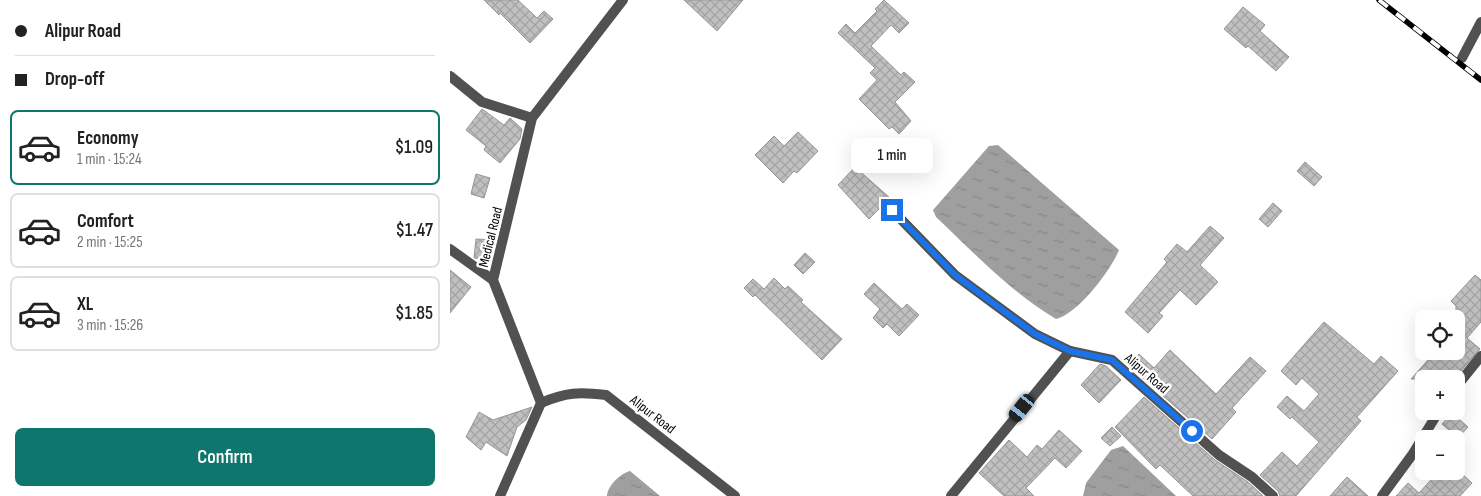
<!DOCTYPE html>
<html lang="en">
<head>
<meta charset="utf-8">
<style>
  body { margin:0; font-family:"Sofia Sans Condensed",sans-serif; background:#f2f2f2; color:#222; height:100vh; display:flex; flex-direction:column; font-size:19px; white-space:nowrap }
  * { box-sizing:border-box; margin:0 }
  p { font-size:16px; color:#767676 }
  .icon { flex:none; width:28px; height:28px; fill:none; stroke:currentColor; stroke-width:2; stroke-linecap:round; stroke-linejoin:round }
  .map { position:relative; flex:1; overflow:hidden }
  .panel { display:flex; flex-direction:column; background:#fff; width:450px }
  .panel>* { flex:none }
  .guide { display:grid; align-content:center; height:110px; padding:0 15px; background:#fff }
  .fabs { position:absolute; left:965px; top:310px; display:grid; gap:10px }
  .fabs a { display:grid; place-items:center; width:50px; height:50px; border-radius:8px; background:#fff; box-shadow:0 5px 20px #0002; font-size:25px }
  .end { position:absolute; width:22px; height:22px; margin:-11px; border:6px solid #1a73e8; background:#fff; box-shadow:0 0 0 2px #fff }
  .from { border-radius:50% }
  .bubble { position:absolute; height:35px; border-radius:8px; background:#fff; box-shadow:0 5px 20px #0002; font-size:16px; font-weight:600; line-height:35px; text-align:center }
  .car { position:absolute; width:15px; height:30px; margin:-15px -8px; border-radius:6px; box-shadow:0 0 4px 1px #0007; background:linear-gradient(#222 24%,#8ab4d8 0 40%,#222 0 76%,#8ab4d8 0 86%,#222 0) }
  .guide b { display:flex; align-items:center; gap:18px; height:48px; font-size:19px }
  .guide b+b { border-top:1px solid #e0e0e0 }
  .guide i { width:12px; height:12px; background:#222 }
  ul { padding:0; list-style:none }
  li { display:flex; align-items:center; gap:15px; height:75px; margin:0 10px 8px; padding:0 5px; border:2px solid #e0e0e0; border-radius:8px }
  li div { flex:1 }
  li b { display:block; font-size:19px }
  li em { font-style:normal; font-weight:600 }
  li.on { border-color:#0f766e }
  li>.icon { width:45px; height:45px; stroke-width:1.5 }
  .cta { display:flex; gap:10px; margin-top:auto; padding:10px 15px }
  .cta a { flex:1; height:58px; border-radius:8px; background:#0f766e; color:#fff; font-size:20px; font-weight:600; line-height:58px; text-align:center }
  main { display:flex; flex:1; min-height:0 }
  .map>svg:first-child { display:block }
  .water { fill:url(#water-ripples) }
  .building { fill:url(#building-cross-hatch); stroke:#959595 }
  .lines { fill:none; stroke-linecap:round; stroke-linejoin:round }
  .minor { stroke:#515151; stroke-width:10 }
  .rail-casing { stroke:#000; stroke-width:5.5 }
  .rail { stroke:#fff; stroke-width:4; stroke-dasharray:11; stroke-linecap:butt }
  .route { stroke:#1a73e8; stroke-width:6 }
  .labels { text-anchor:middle; stroke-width:5; stroke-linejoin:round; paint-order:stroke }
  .street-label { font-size:14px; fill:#000; stroke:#fff }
</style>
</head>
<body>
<main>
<section class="panel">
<div class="guide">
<b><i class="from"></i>Alipur Road</b>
<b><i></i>Drop-off</b>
</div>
<ul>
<li class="on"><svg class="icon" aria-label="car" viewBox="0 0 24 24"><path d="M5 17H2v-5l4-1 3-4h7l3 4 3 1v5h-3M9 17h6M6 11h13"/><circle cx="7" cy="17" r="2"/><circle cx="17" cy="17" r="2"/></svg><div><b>Economy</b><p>1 min · 15:24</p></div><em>$1.09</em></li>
<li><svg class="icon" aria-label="car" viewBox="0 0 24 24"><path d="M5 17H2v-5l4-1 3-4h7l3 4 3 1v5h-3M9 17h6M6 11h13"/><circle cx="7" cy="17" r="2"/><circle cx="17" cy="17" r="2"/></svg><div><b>Comfort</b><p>2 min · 15:25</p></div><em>$1.47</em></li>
<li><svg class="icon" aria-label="car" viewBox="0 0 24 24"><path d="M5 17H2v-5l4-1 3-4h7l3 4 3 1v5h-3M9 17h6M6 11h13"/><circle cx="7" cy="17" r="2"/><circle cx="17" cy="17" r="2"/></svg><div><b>XL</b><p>3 min · 15:26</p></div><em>$1.85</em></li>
</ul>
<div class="cta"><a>Confirm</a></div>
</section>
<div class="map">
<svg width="1031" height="496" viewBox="0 0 1031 496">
  <defs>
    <pattern id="water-ripples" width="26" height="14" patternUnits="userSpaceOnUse" patternTransform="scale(1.25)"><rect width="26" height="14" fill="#9f9f9f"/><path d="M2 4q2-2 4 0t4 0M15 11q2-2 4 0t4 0" fill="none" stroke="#878787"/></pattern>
    <pattern id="building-cross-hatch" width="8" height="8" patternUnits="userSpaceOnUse" patternTransform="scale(1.25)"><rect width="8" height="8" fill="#c0c0c0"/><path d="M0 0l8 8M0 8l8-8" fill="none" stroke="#a3a3a3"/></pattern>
  </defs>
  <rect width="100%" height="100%" fill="#fff"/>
  <g class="water">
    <path d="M 548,145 L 669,250 C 661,270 628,314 606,319 C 562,293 523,252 486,217 L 483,210 L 539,146 Z"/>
    <polygon points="673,446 726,496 633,496 636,483 661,450"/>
    <path d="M 180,471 L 210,496 L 157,496 C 157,486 171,473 180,471 Z"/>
  </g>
  <g class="building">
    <polygon points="34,0 68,0 87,18 94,11 103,19 80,43 50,13 49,15"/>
    <polygon points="234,0 293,0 267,31"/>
    <polygon points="434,0 459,23 449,33 441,25 421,46 451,75 454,72 465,82 445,102 461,121 449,134 442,127 439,129 409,99 427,80 420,73 425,68 388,33 396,24 405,33 427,11 425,9"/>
    <polygon points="793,7 815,25 810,31 839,57 826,71 798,46 796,48 774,29"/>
    <polygon points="32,109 54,125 60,118 72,129 70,139 50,163 34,150 36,146 16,130"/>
    <polygon points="348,132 368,151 347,173 344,171 333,183 305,155 324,136 334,146"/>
    <polygon points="855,162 872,177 864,186 847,171"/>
    <polygon points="405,167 440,198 419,219 388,185"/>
    <polygon points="26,174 40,178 34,198 21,194"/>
    <polygon points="823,203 832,211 818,227 809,219"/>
    <polygon points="760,226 774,238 750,265 768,282 746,305 730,290 709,313 713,316 698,333 675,312 717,262 714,259 727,244 737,252"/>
    <polygon points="26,239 44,240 41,260 24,258"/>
    <polygon points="355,253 365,262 353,274 344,265"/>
    <polygon points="0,270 21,287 0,313"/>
    <polygon points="1025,275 1031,280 1031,322 1017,338 1030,349 1004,379 961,379 986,351 1006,351 1006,306 1001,301"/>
    <polygon points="324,278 335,289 338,286 353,300 351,302 392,339 372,360 305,295 303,297 294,288 303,279 314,289"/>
    <polygon points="424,283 452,309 457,304 469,315 449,336 437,324 433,328 423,318 430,309 414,294"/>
    <polygon points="874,322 924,364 931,356 948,371 907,417 911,421 846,496 830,496 828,491 810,475 832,452 847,466 869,442 842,417 840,419 827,407 837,396 854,411 869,394 852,378 846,385 831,371"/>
    <polygon points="720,350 766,394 800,357 816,371 782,408 786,412 762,439 678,365 689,354 704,368"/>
    <polygon points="650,364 656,366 671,380 649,403 631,385"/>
    <polygon points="694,397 765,460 798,482 813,496 743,496 710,465 706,469 665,427"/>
    <polygon points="82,407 76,420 67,427 57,456 36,442 31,450 16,437 29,412 43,420"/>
    <polygon points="1002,413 1018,427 1008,438 992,424"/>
    <polygon points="662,427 671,436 660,446 651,438"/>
    <polygon points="609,430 632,451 616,468 605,458 576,488 584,496 554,496 529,473 559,440 577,457 587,445 592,449"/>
    <polygon points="989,471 1009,471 1022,483 1010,496 946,496 958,483 969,493"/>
    <polygon points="897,477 918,496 880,496"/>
  </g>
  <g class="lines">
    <g class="minor">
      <polyline points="1012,58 1031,22"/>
      <polyline points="0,76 32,102 82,118"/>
      <polyline points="442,210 505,275 585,334 620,351"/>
      <polyline points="0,249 43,280"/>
      <polyline points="1006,387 1031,356"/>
      <path d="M 91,403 C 116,392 129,392 156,395 L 285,496"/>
      <polyline points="50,496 91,403 43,280 82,118 173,0"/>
      <polyline points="501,496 620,351 662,360 769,455 802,477 823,496"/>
      <polyline points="932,496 962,455 989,411"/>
    </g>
    <defs>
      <polyline id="rail" points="929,0 1031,80"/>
    </defs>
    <use href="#rail" class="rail-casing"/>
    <use href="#rail" class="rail"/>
  </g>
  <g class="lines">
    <polyline class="route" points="442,210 505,275 585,334 620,351 662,360 742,431"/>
  </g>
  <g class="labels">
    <g class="street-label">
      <text transform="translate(40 237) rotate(-76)" y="5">Medical Road</text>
      <text transform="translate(697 373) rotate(41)" y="5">Alipur Road</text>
      <text transform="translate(203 414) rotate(38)" y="5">Alipur Road</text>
    </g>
  </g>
</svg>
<div class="fabs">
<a><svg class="icon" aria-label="locate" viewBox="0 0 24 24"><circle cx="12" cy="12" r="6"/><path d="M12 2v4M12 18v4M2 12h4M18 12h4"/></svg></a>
<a>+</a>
<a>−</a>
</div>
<i class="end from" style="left:742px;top:431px"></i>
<i class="end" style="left:442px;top:210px"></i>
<div class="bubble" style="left:401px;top:138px;width:82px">1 min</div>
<i class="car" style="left:572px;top:408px;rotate:219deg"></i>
</div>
</main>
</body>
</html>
